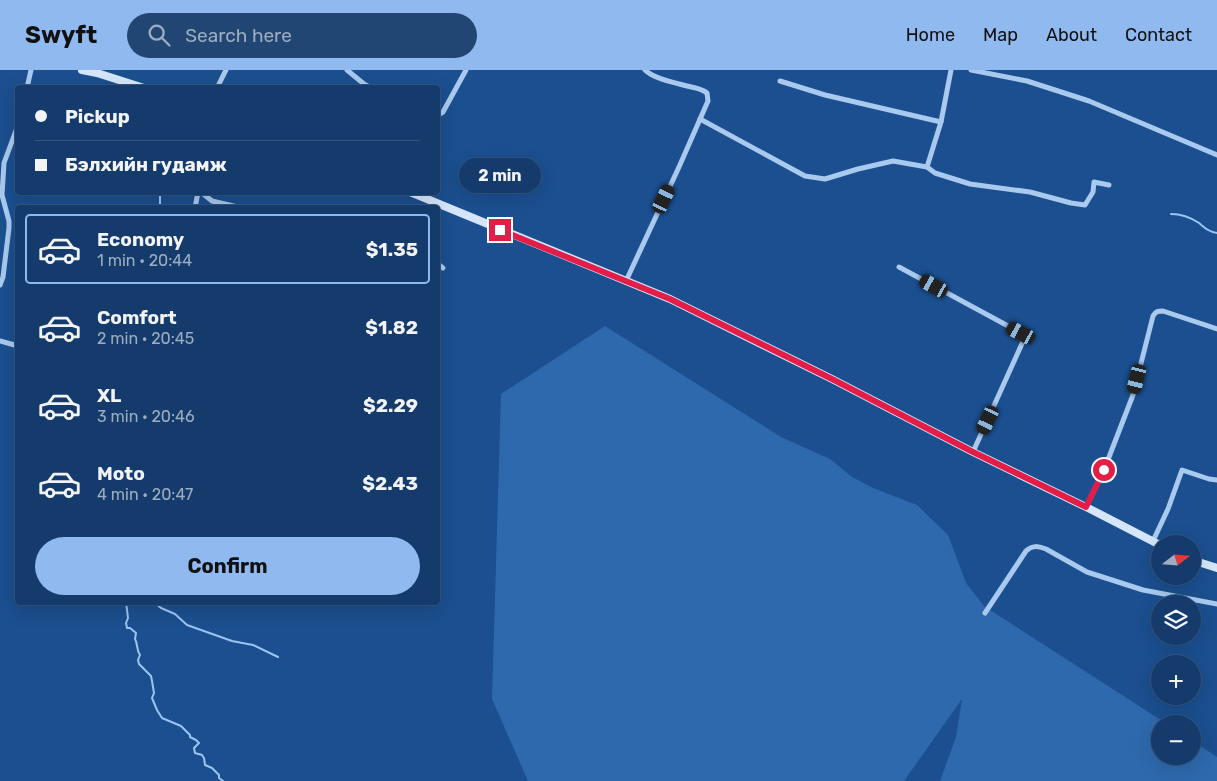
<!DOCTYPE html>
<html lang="en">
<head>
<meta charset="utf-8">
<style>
  body { margin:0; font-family:Rubik,sans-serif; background:#214673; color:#f1f3f6; height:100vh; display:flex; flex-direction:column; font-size:19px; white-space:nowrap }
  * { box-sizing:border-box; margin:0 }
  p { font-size:16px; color:#9dadc1 }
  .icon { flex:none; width:28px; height:28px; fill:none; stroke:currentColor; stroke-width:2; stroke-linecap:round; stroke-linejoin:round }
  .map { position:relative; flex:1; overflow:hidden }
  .panel { position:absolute; left:15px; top:135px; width:425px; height:400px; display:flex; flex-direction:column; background:#143b6b; border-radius:5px; box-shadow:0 5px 20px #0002,0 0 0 1px #33557e }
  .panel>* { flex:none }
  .banner { position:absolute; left:15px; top:15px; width:425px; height:110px; border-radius:5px; box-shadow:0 5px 20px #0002,0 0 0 1px #33557e; display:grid; align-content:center; height:110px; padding:0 20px; background:#143b6b }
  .needle { width:32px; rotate:73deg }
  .fabs { position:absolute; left:1151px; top:465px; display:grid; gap:10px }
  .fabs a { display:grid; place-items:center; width:50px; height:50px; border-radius:50%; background:#143b6b; box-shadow:0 5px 20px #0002,0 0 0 1px #33557e; font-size:25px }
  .end { position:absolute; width:22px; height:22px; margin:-11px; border:6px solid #e11d48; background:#fff; box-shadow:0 0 0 2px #fff }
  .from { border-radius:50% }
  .bubble { position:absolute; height:35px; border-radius:18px; background:#143b6b; box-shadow:0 5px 20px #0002,0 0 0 1px #33557e; font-size:16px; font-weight:700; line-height:35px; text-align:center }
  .car { position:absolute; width:15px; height:30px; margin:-15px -8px; border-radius:6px; box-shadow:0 0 4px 1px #0007; background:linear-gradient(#222 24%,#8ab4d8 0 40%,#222 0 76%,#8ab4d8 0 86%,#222 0) }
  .banner b { display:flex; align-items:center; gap:18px; height:48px; font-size:19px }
  .banner b+b { border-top:1px solid #33557e }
  .banner i { width:12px; height:12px; background:#f1f3f6 }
  ul { padding:9px 0 0; list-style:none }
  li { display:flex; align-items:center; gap:15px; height:70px; margin:0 10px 8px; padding:0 10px; border:2px solid transparent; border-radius:5px }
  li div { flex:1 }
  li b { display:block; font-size:19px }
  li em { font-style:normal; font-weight:700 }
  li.on { border-color:#90b9f0 }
  li>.icon { width:45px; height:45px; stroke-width:1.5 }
  .primary-button { display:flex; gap:10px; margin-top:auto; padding:10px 20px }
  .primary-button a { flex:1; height:58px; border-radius:30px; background:#90b9f0; color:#111; font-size:20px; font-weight:700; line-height:58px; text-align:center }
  header { display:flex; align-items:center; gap:30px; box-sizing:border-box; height:70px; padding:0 25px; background:#90b9f0; color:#111 }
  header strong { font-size:24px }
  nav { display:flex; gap:28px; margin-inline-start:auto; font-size:18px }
  .search { width:350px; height:45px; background:#214673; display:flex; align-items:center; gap:12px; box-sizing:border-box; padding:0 18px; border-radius:28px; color:#9dadc1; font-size:19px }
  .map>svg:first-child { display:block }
  .green { fill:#2e69ad }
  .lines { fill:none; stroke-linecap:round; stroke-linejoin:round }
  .stream { stroke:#9cc4f0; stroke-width:2 }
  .street { stroke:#a9c9ee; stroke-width:5 }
  .secondary { stroke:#d6e6fa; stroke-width:8 }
  .route { stroke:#e11d48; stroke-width:6 }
</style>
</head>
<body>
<header>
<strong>Swyft</strong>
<div class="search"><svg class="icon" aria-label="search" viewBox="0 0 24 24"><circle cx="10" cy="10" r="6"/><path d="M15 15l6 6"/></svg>Search here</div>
<nav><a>Home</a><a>Map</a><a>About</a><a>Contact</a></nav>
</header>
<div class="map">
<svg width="1217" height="711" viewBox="0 0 1217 711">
  <rect width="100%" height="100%" fill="#1b4f8f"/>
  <polygon class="green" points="605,256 781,367 830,389 852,407 873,418 917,435 948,465 966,513 984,536 1167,654 1160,654 1160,686 1192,686 1193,671 1217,687 1217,711 940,711 956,667 962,629 904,711 528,711 492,629 501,324"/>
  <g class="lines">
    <g class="stream">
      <polyline points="160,138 160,122"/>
      <path d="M 1171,144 C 1182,144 1190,147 1199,153 C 1205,158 1209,162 1217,163"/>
      <path d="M 126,532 L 128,548 L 126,553 L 127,558 L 130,558 L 136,563 L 135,569 C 138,574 136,579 140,585 L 138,590 L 139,594 L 151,606 L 152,611 L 154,623 L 152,628 L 157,640 L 162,648 L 181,656 L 190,665 L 190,667 L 196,670 L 199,673 L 194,678 L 195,683 L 202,685 L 204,688 L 205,695 L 212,698 L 219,705 L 219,708 L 223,711"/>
      <polyline points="154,532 161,538 175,544 187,555 232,571 253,575 278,587"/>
    </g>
    <g class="street">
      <polyline points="347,0 364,14 371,18"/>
      <polyline points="971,0 1027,11 1089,31 1217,85"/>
      <polyline points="780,11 825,25 941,52"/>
      <polyline points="27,18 31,0"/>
      <polyline points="217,18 226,0"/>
      <polyline points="438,45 443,42 466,0"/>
      <polyline points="700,49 805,106 825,109 858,99 893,91 927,97 935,103 970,114 1030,122 1071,133 1085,135 1093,122 1094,112 1109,115"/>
      <polyline points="927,97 941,52 951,0"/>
      <polyline points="201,122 212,131 242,138"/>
      <polyline points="195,138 198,122"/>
      <polyline points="438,194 443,198"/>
      <polyline points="899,197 1021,263 1025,267 973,382"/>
      <path d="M 626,211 L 679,97 L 708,31 L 707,23 C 701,18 695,18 687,16 C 675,13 654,9 645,0"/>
      <polyline points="0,215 3,207 9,158 9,151 2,125 4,93 18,55"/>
      <polyline points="0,271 18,276"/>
      <path d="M 1086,437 L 1104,400 L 1133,325 L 1153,246 C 1156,241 1158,241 1163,241 L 1217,259"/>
      <polyline points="1153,471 1168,439 1182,400 1209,409 1217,410"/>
      <path d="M 985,543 L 1026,481 C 1032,475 1038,476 1046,479 L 1087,502 L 1143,520 L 1217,534"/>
    </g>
    <g class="secondary">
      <polyline points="82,0 97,3 144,18"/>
      <polyline points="410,122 670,229 832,309 973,382 1086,437 1160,475"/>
      <polyline points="1192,490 1217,498"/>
    </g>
  </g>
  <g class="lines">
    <polyline class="route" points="500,160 670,229 832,309 973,382 1086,437 1104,400"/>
  </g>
</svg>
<div class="fabs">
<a><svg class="needle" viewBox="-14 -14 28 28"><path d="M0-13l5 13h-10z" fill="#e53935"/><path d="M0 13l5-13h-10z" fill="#9dadc1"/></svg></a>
<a><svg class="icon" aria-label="layers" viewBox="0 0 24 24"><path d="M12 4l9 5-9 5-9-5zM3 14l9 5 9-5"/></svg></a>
<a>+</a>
<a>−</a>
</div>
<i class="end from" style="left:1104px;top:400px"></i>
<i class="end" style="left:500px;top:160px"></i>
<div class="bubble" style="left:459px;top:88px;width:82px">2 min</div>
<i class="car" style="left:664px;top:129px;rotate:25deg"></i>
<i class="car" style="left:934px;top:216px;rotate:299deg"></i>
<i class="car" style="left:1021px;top:263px;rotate:298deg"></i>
<i class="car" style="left:1137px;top:309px;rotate:194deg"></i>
<i class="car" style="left:988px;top:350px;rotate:205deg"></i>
<div class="banner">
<b><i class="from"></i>Pickup</b>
<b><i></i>Бэлхийн гудамж</b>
</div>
<section class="panel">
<ul>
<li class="on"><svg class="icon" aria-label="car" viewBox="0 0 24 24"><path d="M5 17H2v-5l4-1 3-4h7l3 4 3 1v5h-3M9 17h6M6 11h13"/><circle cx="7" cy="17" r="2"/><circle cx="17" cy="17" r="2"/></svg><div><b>Economy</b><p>1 min · 20:44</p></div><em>$1.35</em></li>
<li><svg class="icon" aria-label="car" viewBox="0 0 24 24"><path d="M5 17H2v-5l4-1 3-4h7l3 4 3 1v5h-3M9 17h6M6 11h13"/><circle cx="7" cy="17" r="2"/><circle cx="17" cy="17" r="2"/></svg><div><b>Comfort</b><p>2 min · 20:45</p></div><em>$1.82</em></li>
<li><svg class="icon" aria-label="car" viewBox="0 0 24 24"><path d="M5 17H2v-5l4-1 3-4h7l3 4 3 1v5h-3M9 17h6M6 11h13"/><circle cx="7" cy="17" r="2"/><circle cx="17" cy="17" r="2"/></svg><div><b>XL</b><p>3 min · 20:46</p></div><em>$2.29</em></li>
<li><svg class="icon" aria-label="car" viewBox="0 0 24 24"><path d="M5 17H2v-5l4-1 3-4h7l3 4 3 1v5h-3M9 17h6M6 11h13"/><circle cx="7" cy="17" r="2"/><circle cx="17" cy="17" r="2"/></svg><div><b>Moto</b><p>4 min · 20:47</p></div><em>$2.43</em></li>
</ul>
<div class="primary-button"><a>Confirm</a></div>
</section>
</div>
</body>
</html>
